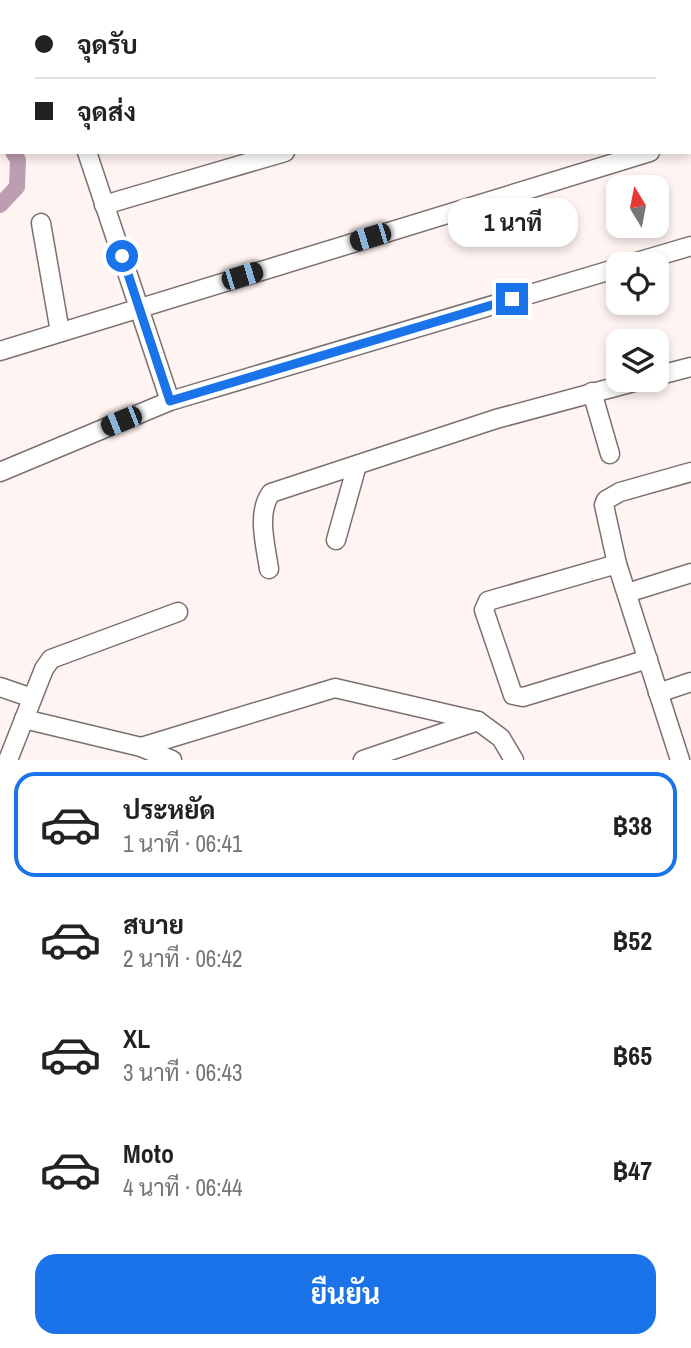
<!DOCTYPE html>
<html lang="th">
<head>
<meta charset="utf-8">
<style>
  body { margin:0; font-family:"Archivo Narrow",Sarabun,sans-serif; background:#f6f6f6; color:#222; height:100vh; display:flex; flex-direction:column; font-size:26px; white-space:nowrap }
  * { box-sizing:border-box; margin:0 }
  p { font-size:23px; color:#767676 }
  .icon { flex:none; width:38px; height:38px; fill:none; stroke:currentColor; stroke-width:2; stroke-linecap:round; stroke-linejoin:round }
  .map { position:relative; height:760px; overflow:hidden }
  .side { display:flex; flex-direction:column; background:#fff; flex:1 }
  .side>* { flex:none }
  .top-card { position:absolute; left:0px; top:0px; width:691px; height:154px; box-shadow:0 4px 10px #0003; display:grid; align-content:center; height:154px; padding:0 35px; background:#fff }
  .needle { width:46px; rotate:350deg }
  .buttons { position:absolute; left:606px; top:175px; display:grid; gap:14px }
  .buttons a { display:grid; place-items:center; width:63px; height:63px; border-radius:14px; background:#fff; box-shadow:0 4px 10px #0003; font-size:35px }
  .end { position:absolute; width:32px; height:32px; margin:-16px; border:9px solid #1a73e8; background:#fff; box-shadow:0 0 0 4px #fff }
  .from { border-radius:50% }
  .bubble { position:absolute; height:49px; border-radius:21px; background:#fff; box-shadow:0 4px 10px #0003; font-size:23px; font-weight:700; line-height:49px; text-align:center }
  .car { position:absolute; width:21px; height:42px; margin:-21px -10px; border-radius:9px; box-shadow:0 0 5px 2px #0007; background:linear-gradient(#222 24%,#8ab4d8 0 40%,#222 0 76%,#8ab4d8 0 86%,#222 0) }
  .top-card b { display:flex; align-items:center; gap:24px; height:66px; font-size:26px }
  .top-card b+b { border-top:2px solid #e0e0e0 }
  .top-card i { width:18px; height:18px; background:#222 }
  ul { padding:12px 0 0; list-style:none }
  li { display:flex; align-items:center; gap:21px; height:105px; margin:0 14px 10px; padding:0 21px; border:4px solid transparent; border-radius:21px }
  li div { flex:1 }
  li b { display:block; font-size:26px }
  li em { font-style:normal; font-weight:700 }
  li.current { border-color:#1a73e8 }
  li>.icon { width:63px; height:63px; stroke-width:1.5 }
  .primary-button { display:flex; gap:14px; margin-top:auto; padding:14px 35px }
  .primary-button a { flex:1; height:80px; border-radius:21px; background:#1a73e8; color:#fff; font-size:28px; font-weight:700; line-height:80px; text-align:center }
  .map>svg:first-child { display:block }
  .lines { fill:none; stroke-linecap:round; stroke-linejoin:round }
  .canal { stroke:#bd9db0; stroke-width:16 }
  .minor-casing { stroke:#7c706f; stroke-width:21 }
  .minor { stroke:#fff; stroke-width:18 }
  .route { stroke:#1a73e8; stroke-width:9 }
</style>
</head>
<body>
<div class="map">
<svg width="691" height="760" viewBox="0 0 691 760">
  <rect width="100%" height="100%" fill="#fff4f2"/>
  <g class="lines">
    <g class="canal">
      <polyline points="0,134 2,136"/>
      <polyline points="0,205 17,187 18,160 13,152"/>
    </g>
    <defs>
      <g id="minor">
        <polyline points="649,0 649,2"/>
        <polyline points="144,2 149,0"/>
        <polyline points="460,2 466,0"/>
        <polyline points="690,33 691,33"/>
        <polyline points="0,54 2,53"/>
        <polyline points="690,121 691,125"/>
        <polyline points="690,140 691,140"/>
        <polyline points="87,152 170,401"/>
        <polyline points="104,205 285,152"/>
        <polyline points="41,223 60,332"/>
        <polyline points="630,264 691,246"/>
        <polyline points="0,351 650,152"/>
        <polyline points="656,376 691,367"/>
        <polyline points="592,392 610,454"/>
        <polyline points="0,472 170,401 618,268"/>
        <polyline points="336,540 357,465"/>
        <polyline points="617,564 488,601 484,610 513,695 523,697 648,659"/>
        <path d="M 269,569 C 266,547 256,513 271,493 L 496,419 L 641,380"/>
        <polyline points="627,593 691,573"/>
        <polyline points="0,687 32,698"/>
        <polyline points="658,693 691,682"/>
        <polyline points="24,719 141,747 172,760"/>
        <polyline points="141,747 335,688 478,721 501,738 514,760"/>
        <polyline points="8,760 44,669 51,659 178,612"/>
        <polyline points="363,760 478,721"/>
        <polyline points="680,760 617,564 604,505 606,500 620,492 691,472"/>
      </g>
    </defs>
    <use href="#minor" class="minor-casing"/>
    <use href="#minor" class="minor"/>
  </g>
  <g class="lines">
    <polyline class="route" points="122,256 170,401 512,299"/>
  </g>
</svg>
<div class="buttons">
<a><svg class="needle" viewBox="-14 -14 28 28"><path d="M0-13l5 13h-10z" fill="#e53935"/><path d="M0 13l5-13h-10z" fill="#767676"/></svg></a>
<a><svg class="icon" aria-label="locate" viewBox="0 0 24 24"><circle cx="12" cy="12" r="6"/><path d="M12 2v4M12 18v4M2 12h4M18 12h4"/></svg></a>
<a><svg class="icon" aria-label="layers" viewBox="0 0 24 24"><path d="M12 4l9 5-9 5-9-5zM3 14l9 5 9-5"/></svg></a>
</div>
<i class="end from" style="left:122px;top:256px"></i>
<i class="end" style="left:512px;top:299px"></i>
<div class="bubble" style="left:448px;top:198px;width:130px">1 นาที</div>
<i class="car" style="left:370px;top:237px;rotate:253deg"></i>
<i class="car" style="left:242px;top:276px;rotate:73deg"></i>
<i class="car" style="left:121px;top:421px;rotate:248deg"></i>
<div class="top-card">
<b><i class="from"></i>จุดรับ</b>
<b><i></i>จุดส่ง</b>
</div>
</div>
<section class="side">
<ul>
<li class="current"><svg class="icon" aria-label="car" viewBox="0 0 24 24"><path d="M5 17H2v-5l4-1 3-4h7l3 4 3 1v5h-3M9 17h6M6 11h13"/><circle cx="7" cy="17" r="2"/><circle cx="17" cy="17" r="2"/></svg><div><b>ประหยัด</b><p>1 นาที · 06:41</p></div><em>฿38</em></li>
<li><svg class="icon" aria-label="car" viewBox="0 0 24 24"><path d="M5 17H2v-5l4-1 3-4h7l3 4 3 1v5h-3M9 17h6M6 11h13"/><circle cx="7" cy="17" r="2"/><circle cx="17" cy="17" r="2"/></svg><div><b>สบาย</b><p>2 นาที · 06:42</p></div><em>฿52</em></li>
<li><svg class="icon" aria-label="car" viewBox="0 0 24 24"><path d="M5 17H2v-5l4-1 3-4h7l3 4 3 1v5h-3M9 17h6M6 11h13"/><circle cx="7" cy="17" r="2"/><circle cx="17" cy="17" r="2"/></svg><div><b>XL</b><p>3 นาที · 06:43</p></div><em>฿65</em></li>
<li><svg class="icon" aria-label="car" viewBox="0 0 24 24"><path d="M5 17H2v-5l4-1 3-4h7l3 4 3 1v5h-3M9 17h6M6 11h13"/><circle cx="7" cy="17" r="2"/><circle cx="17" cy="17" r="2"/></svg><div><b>Moto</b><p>4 นาที · 06:44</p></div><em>฿47</em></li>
</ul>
<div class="primary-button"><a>ยืนยัน</a></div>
</section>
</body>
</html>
